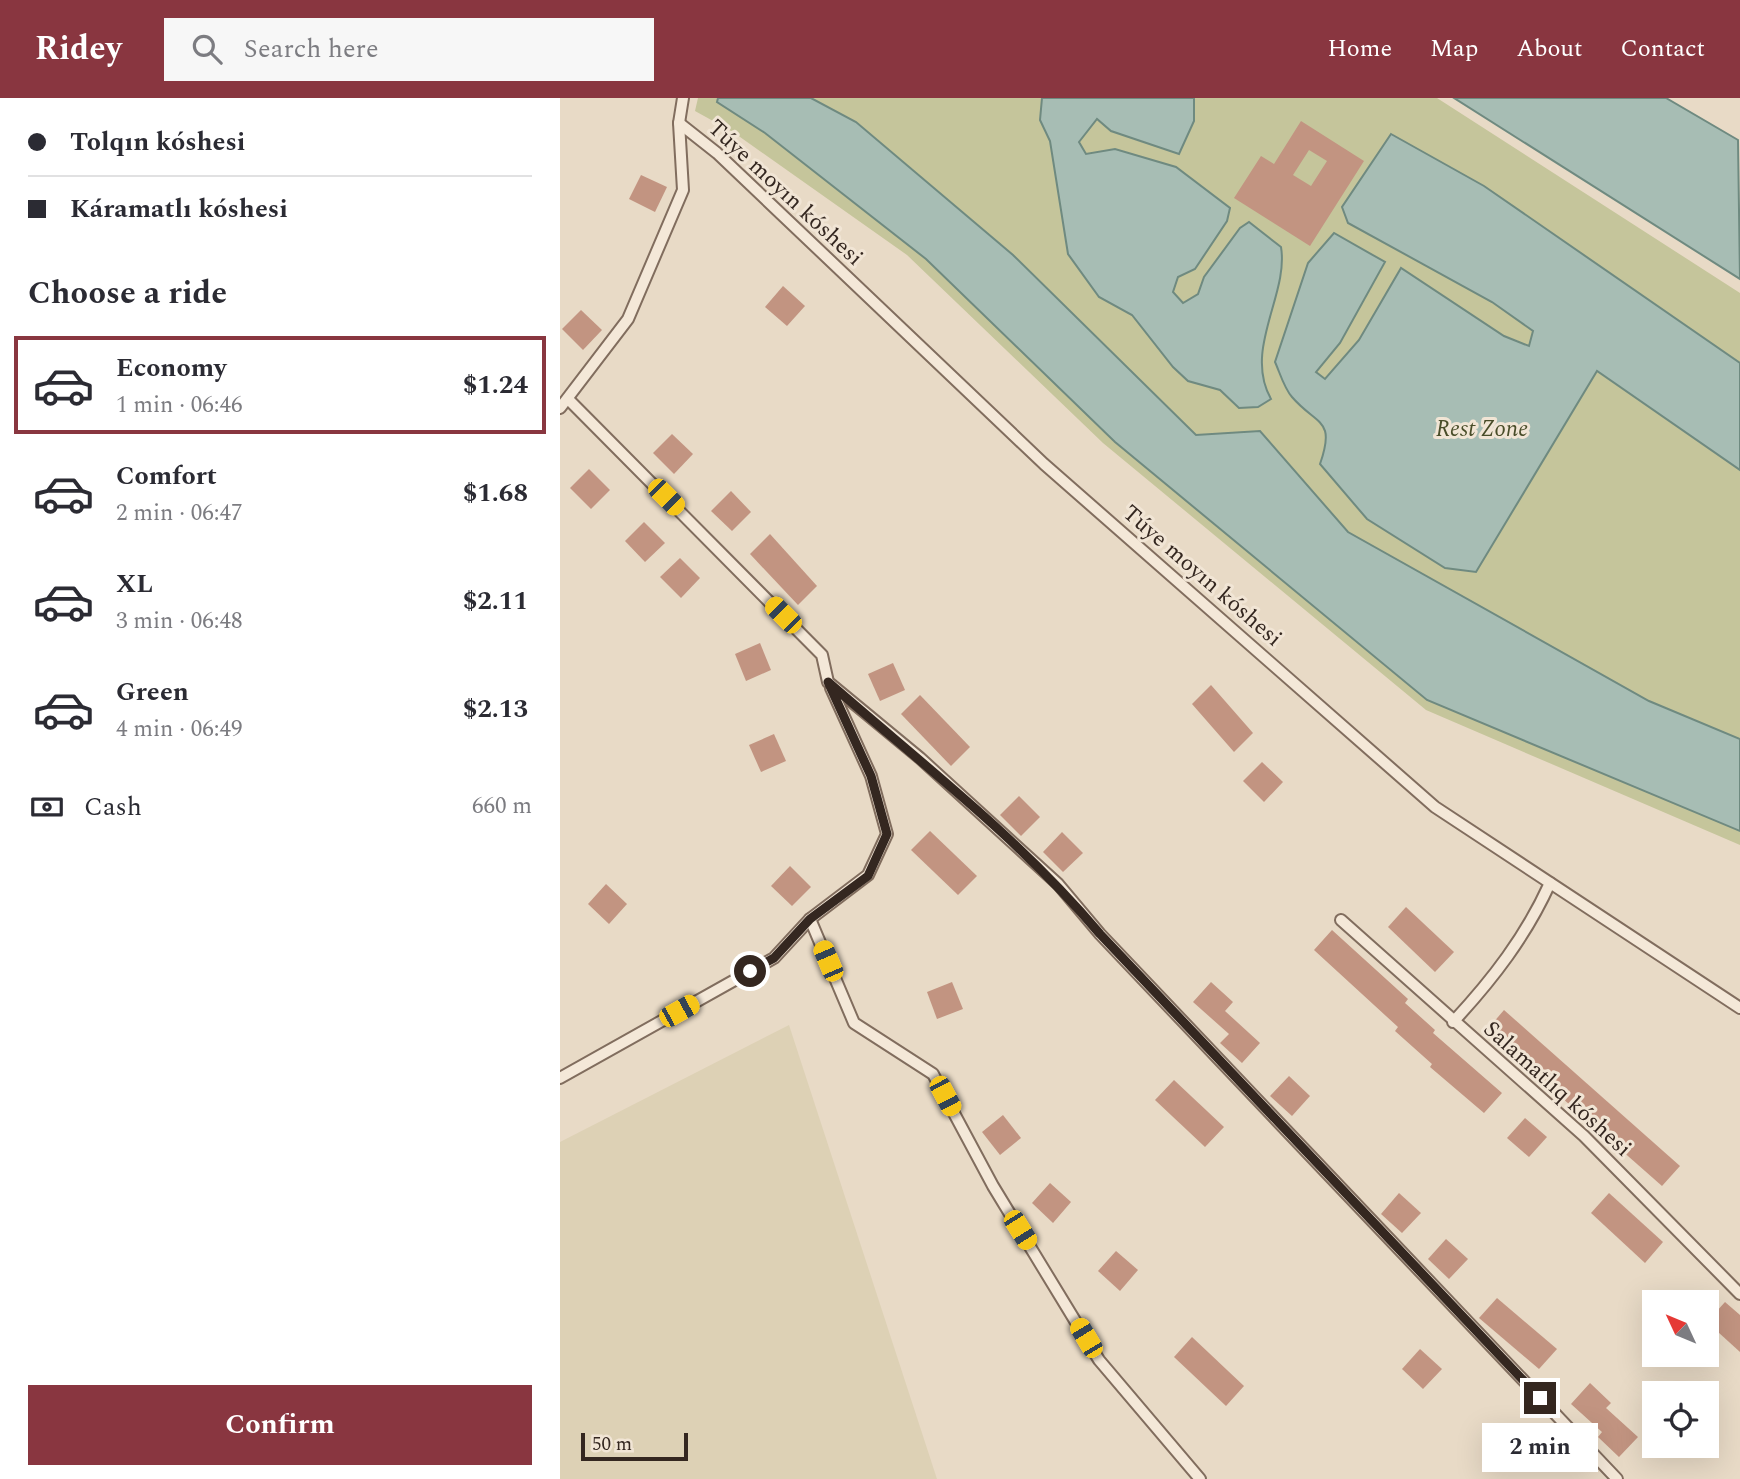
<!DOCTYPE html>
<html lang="en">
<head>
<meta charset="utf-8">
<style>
  body { margin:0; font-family:Spectral,serif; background:#f7f7f7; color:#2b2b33; height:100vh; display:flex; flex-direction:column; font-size:26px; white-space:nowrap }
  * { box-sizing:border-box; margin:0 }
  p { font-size:23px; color:#7c7c81 }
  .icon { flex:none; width:38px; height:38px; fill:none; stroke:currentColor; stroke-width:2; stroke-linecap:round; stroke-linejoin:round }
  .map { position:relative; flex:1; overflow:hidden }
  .panel { display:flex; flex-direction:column; background:#fff; width:560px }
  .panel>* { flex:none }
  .hud { display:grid; align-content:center; height:154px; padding:0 28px; background:#fff }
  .needle { width:46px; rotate:314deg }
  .fabs { position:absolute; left:1082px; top:1192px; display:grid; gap:14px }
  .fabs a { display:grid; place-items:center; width:77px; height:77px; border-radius:0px; background:#fff; box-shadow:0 7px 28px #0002; font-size:35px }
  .scale { position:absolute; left:21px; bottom:18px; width:107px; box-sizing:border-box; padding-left:7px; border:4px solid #342720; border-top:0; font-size:19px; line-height:24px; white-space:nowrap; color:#342720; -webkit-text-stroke:5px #f1e5d5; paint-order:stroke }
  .end { position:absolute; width:32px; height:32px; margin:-16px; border:9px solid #342720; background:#fff; box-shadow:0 0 0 4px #fff }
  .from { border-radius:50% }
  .bubble { position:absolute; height:49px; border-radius:0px; background:#fff; box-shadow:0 7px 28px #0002; font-size:23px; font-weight:700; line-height:49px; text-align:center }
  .car { position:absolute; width:21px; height:42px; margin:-21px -10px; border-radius:9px; box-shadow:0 0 5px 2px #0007; background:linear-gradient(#f5c518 24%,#345 0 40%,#f5c518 0 76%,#345 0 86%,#f5c518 0) }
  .hud b { display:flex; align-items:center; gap:24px; height:66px; font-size:26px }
  .hud b+b { border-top:2px solid #e1e1e2 }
  .hud i { width:18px; height:18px; background:#2b2b33 }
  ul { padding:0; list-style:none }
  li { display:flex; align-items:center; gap:21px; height:98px; margin:0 14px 10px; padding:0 14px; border:4px solid transparent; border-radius:0px }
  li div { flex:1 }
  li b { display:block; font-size:26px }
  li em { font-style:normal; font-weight:700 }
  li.selected { border-color:#893640 }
  li>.icon { width:63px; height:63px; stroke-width:1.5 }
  h2 { padding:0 28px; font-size:32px; line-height:84px }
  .pay { display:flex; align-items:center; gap:18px; height:77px; padding:0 28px; font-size:26px }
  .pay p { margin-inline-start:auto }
  .button { display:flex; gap:14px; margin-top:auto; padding:14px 28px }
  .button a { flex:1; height:80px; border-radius:0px; background:#893640; color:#fff; font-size:28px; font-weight:700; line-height:80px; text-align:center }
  header { display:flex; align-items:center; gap:42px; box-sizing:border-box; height:98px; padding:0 35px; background:#893640; color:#fff }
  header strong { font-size:33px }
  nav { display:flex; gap:38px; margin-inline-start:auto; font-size:24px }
  .search { width:490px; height:63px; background:#f7f7f7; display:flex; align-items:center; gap:18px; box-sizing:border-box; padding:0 24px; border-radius:0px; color:#7c7c81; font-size:26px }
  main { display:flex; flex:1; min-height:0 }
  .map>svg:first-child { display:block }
  .farmland { fill:#ddd1b5 }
  .green { fill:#c5c59b }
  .water { fill:#a7bdb4; stroke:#6f8a80; stroke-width:2 }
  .building { fill:#c29481; fill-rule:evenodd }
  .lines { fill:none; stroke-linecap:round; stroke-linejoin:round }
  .minor-casing { stroke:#816d5e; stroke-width:14 }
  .minor { stroke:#f4e8d8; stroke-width:10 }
  .route { stroke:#342720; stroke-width:9 }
  .labels { text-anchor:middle; stroke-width:6; stroke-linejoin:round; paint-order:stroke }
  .street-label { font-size:23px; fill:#342720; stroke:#f1e5d5 }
  .park-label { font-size:23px; font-style:italic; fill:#494d29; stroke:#f1e5d5 }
</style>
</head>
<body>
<header>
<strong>Ridey</strong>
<div class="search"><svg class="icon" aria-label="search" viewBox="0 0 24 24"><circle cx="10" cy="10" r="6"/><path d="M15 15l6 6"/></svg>Search here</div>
<nav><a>Home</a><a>Map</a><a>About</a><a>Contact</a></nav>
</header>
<main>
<section class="panel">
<div class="hud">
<b><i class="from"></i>Tolqın kóshesi</b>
<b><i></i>Káramatlı kóshesi</b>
</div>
<h2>Choose a ride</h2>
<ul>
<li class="selected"><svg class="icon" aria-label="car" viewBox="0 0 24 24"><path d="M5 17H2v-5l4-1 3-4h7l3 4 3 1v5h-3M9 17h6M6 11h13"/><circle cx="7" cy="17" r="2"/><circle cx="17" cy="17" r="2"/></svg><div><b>Economy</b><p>1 min · 06:46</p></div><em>$1.24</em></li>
<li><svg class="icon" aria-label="car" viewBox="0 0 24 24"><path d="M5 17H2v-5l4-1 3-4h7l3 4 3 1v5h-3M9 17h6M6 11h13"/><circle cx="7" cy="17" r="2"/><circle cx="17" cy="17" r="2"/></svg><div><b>Comfort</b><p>2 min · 06:47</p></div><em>$1.68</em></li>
<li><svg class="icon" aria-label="car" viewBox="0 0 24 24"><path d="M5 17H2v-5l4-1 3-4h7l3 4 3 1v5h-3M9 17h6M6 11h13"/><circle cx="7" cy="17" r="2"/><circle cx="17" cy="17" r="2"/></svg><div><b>XL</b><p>3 min · 06:48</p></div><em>$2.11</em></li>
<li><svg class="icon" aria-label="car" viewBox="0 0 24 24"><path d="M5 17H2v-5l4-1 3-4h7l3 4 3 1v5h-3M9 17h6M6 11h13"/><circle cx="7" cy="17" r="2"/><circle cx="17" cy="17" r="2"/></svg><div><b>Green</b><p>4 min · 06:49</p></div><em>$2.13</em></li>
</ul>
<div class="pay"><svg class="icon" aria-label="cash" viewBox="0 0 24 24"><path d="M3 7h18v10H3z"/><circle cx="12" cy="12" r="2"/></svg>Cash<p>660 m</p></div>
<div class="button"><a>Confirm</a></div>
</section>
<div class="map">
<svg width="1180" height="1381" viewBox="0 0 1180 1381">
  <rect width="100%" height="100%" fill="#e8dac6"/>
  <polygon class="farmland" points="229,927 377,1381 0,1381 0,1044"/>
  <polygon class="green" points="138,0 877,0 1180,195 1180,747 866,612 543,345 347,157 173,34 135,13"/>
  <g class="water">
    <polygon points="158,0 251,0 296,24 453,157 636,337 700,333 788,434 1089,603 1180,641 1180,733 867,602 555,344 366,161 205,35 157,4"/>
    <path d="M 482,0 L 634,0 L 634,23 L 619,56 L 551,33 L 537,21 L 519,44 L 526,56 L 555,51 L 616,69 L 670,110 L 667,123 L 635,171 L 618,179 L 613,194 L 623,205 L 638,196 L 644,179 L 680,130 L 689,124 L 721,149 C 729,197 683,251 711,301 L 698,309 L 679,310 L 660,292 L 628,283 L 613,269 L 572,217 L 539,199 L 508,156 L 490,43 L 480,22 Z"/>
    <polygon points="894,0 1106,0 1178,42 1180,181"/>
    <path d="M 831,36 L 924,88 L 1180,265 L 1180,372 L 1037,273 L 916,474 L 885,470 L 807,421 L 760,366 C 776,320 757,328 732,299 C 724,290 720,275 715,264 L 748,165 L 774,135 L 825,164 L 780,245 L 756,274 L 765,281 L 799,242 L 841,170 L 944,238 L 969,248 L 973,233 L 932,204 L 788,125 L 782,109 Z"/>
  </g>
  <g class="building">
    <path d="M 741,23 L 804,63 L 750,148 L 674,100 L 701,58 L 714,66 ZM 749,52 L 767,63 L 751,88 L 733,77 Z"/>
    <polygon points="81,77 107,89 95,114 69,101"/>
    <polygon points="223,188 245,208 227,228 205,209"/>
    <polygon points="21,212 42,232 23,252 2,231"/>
    <polygon points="112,336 133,356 114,376 93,355"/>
    <polygon points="29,371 50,392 31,411 10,390"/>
    <polygon points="171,393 191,414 172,433 151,413"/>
    <polygon points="84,424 105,445 85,464 65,443"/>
    <polygon points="210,436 257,488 238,507 190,456"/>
    <polygon points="120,460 140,480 121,500 100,479"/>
    <polygon points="200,545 211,572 186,583 175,556"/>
    <polygon points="333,565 345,592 320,603 308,576"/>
    <polygon points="651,587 693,635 674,654 632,606"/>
    <polygon points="360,597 410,649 391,668 341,616"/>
    <polygon points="214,636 226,663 201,674 189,647"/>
    <polygon points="702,664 723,684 704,704 683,683"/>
    <polygon points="459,698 480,719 461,738 440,717"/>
    <polygon points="370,733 417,778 398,797 351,752"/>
    <polygon points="502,734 523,755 503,774 483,754"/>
    <polygon points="230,768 251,789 232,808 211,788"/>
    <polygon points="46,786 67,806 49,826 28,806"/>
    <polygon points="846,809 894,854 875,874 828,829"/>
    <polygon points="772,832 848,901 845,905 875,932 873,935 942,995 924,1015 870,969 872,966 835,933 838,929 754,852"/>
    <polygon points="392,884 403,911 377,921 367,894"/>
    <polygon points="651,884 673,904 665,913 700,945 682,965 660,945 669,936 633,904"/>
    <polygon points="944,912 1120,1068 1102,1088 926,933"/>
    <polygon points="729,978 750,998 732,1018 710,998"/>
    <polygon points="614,982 664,1029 645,1049 595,1002"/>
    <polygon points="443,1017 461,1040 440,1057 422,1034"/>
    <polygon points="965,1020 987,1039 969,1059 947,1040"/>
    <polygon points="490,1085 511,1104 493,1125 472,1105"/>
    <polygon points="839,1095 861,1115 842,1135 821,1116"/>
    <polygon points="1049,1095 1103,1144 1085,1165 1031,1115"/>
    <polygon points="886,1141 908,1161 889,1181 868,1161"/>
    <polygon points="556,1153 578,1172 560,1193 538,1173"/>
    <polygon points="937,1200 997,1251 979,1271 919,1220"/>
    <polygon points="1165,1204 1180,1217 1180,1254 1147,1224"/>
    <polygon points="632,1239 684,1288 666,1308 614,1259"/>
    <polygon points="860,1251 882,1271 863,1291 842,1271"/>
    <polygon points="1030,1285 1051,1305 1046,1310 1078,1339 1059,1359 1038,1339 1042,1334 1011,1306"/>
  </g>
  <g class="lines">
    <defs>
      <g id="minor">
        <polyline points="119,25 157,55 484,366 875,709 1180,910"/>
        <polyline points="8,301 262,557 268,584 360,660 498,786 540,836 1057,1381"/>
        <polyline points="0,310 68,221 123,92 119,25 123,0"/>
        <polyline points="250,821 294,925 373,976 433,1088 539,1262 640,1381"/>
        <polyline points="781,822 1024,1038 1180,1196"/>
        <path d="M 893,924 C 933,881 966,838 990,785"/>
        <polyline points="0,980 214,860 250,821 308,777 327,736 311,678 271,590"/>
      </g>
    </defs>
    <use href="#minor" class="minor-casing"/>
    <use href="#minor" class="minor"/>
  </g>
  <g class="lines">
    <path class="route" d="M 190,873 L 214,860 L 250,821 L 308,778 L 327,736 L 311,678 L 268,584 C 363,667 458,739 540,836 L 980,1300"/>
  </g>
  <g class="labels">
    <g class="street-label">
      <text transform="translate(226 94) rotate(43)" y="8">Túye moyın kóshesi</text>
      <text transform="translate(643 477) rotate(41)" y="8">Túye moyın kóshesi</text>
      <text transform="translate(998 990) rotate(42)" y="8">Salamatlıq kóshesi</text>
    </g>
    <g class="park-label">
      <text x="922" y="338">Rest Zone</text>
    </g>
  </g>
</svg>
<div class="fabs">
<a><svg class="needle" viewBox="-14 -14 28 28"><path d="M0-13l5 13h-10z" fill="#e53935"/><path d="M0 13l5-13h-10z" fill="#7c7c81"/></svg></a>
<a><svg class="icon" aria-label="locate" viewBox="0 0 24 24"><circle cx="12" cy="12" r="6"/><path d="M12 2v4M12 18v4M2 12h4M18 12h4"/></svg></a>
</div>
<div class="scale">50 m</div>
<i class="end from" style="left:190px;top:873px"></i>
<i class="end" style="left:980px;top:1300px"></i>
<div class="bubble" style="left:922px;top:1325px;width:116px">2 min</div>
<i class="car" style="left:106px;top:399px;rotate:135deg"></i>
<i class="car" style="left:223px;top:517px;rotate:315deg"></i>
<i class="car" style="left:268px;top:863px;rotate:337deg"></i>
<i class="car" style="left:119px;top:913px;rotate:61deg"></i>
<i class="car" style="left:385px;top:998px;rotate:152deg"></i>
<i class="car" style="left:460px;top:1132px;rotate:148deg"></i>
<i class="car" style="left:526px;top:1240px;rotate:329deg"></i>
</div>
</main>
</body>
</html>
